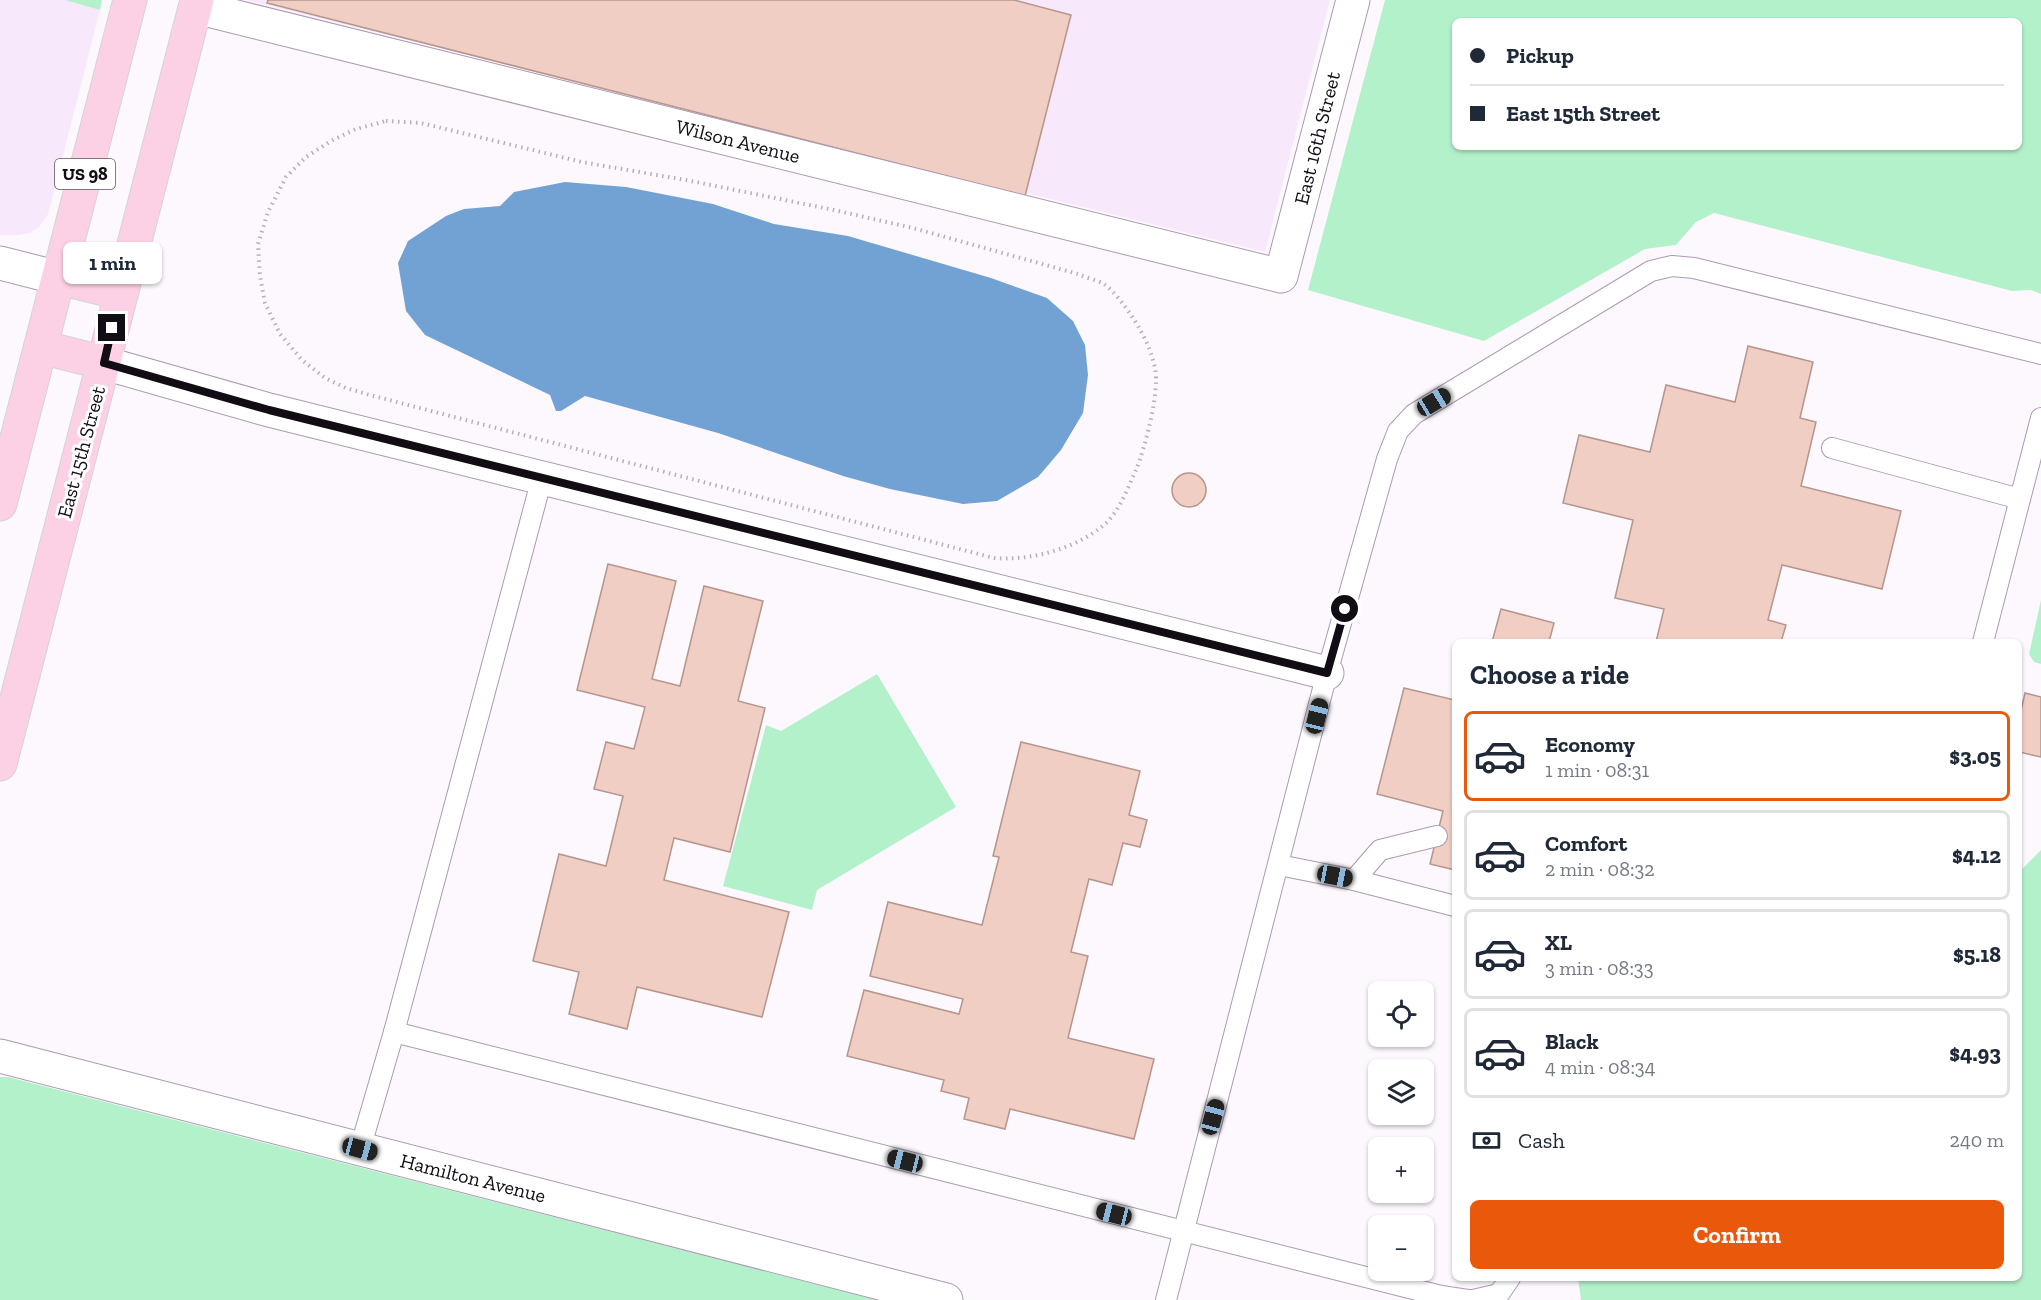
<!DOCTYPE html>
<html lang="en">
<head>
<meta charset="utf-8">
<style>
  body { margin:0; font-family:"Zilla Slab",serif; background:#f2f2f3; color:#1f2937; height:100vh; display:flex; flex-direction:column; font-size:22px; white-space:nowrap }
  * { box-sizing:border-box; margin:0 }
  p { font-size:20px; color:#747a83 }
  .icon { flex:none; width:33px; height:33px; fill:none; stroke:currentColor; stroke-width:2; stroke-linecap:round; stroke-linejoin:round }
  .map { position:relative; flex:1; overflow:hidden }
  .side { position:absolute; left:1452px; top:639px; width:570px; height:642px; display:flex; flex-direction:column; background:#fff; border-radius:9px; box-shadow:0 2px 4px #0004 }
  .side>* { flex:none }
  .hud { position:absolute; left:1452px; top:18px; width:570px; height:132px; border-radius:9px; box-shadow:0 2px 4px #0004; display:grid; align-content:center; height:132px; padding:0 18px; background:#fff }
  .fabs { position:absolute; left:1368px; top:981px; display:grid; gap:12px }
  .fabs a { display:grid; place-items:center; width:66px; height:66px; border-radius:9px; background:#fff; box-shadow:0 2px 4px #0004; font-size:30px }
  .end { position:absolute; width:27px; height:27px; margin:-14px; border:8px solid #120c14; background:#fff; box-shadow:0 0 0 3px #fff }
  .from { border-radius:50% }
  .bubble { position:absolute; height:42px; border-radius:9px; background:#fff; box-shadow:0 2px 4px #0004; font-size:20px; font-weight:700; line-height:42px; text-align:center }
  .car { position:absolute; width:18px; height:36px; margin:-18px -9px; border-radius:8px; box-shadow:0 0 4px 2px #0007; background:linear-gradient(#222 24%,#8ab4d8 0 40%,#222 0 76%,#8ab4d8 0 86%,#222 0) }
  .hud b { display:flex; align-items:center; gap:21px; height:57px; font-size:22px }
  .hud b+b { border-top:2px solid #e0e1e3 }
  .hud i { width:15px; height:15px; background:#1f2937 }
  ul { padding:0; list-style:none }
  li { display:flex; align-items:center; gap:18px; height:90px; margin:0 12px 9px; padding:0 6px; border:3px solid #e0e1e3; border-radius:9px }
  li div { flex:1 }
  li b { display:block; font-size:22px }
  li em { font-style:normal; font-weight:700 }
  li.on { border-color:#ea580c }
  li>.icon { width:54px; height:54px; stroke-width:1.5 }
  h2 { padding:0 18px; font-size:27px; line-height:72px }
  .pay { display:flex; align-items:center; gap:15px; height:66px; padding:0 18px; font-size:22px }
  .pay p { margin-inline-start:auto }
  .button { display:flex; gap:12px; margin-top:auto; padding:12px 18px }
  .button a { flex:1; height:69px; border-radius:9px; background:#ea580c; color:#fff; font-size:24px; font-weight:700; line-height:69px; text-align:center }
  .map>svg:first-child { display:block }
  .built { fill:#f7e8fc }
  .green { fill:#b3f1cb; fill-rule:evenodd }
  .water { fill:#72a2d4 }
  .building { fill:#f0cec4; stroke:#b5958c; stroke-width:1.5 }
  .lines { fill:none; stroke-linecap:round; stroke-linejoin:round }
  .service-casing { stroke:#ac9ab2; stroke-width:22 }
  .minor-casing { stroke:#ac9ab2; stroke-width:35 }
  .primary-casing { stroke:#d4d3d5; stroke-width:35 }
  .path { stroke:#b4b0b6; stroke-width:4; stroke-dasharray:1.5 4.5; stroke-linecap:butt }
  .service { stroke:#fff; stroke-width:20 }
  .minor { stroke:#fff; stroke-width:33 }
  .primary { stroke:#fdd1e5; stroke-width:33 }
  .route { stroke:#120c14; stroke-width:8 }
  .labels { text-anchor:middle; stroke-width:6; stroke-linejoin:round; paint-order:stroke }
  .shield { fill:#fff; stroke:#59555a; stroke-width:1.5 }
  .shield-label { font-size:18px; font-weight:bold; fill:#120c14 }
  .street-label { font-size:20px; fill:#120c14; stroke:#fff }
</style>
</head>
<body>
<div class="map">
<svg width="2041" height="1300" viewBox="0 0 2041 1300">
  <rect width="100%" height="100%" fill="#fcf8fe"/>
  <g class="built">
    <polygon points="0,0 65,0 100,10 48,214 39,227 30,233 19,235 0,235"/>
    <polygon points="246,0 1330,0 1265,252"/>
  </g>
  <g class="green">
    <polygon points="65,0 102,0 100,10"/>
    <path d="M 1385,0 L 2041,0 L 2041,294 L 2031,290 L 2012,291 L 1714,213 L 1696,222 L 1676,245 L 1645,249 L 1484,341 L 1308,290 ZM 1455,21 L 2019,21 L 2019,147 L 1455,147 Z"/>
    <polygon points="2041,600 2041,664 2034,662 2029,654"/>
    <polygon points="877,674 956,807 817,890 812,910 723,886 766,725 781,731"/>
    <polygon points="2041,850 2041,1300 1581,1300 1578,1278 2019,1278 2019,872"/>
    <polygon points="0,1077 8,1077 877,1300 0,1300"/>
  </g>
  <polygon class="water" points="565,182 626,187 713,204 774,224 848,236 991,278 1047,298 1073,321 1085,345 1088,375 1083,413 1061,450 1038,477 997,501 963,504 890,489 843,476 718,433 585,396 561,411 556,411 550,395 425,335 406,311 398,263 408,241 446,216 464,209 500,206 514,192"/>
  <g class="building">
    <polygon points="268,0 1014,0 1071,15 1025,196 267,3"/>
    <polygon points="1748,346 1813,362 1800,418 1816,422 1801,486 1901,511 1882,589 1782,565 1768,620 1786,625 1781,642 1656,642 1664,609 1615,598 1633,520 1563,503 1579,435 1650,452 1666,385 1735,402"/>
    <circle cx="1189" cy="490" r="17"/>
    <polygon points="608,564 676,581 652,679 680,686 704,586 763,601 738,701 765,708 730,852 674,838 664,880 789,912 762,1017 637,987 627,1029 569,1014 579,972 533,961 559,854 606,866 623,796 594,789 606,742 634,749 645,707 577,690"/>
    <polygon points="1501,609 1554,623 1549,642 1492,642"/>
    <polygon points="1404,688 1455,700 1455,870 1430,864 1443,811 1377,794"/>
    <polygon points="2025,693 2041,697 2041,757 2019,752 2019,719"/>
    <polygon points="1021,742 1140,771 1129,815 1147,820 1140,847 1123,843 1112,885 1089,879 1071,952 1088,956 1068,1038 1154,1059 1134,1139 1010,1109 1005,1129 964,1119 969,1098 941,1091 944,1080 847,1056 864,990 959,1014 963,999 870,976 888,902 982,925 999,857 993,856"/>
  </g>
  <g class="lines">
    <defs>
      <g id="service">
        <polyline points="1832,448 2020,499"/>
        <polyline points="542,478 394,1032 1441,1296 1468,1300"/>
        <polyline points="1983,642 2041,418"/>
        <polyline points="1279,865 1354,880 1455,906"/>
        <polyline points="1354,880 1380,850 1437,836"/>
        <polyline points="360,1149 394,1032"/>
        <polyline points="1166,1300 1327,673 1387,459 1398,431 1414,414 1651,271 1672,266 1694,268 2041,354"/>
        <polyline points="1473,1300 1499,1294 1510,1278"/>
      </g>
      <g id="minor">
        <polyline points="196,7 1281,276 1353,0"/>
        <polyline points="0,263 59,278"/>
        <polyline points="104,363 269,410 1327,673"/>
        <polyline points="0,1056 946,1300"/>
      </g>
      <g id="primary">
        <polyline points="59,278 121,293"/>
        <polyline points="41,347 104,363"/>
        <polyline points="0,504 130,0"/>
        <polyline points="0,764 197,0"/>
      </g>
    </defs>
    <use href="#service" class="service-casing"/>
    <use href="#minor" class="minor-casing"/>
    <use href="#primary" class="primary-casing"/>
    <path class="path" d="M 386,121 L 421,123 L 582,162 L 691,181 L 834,210 L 913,228 L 1078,274 C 1086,278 1097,280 1104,284 C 1114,291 1124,305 1131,315 C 1142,331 1151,349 1155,368 C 1160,392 1145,448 1136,470 C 1127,489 1120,511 1104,525 C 1075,549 1031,561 994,558 L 370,395 L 346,388 L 325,378 L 302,360 L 280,334 L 265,303 L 260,276 L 258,244 L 268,212 L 286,177 L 306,157 L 331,141 L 356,129 Z"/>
    <use href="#service" class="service"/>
    <use href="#minor" class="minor"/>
    <use href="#primary" class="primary"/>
  </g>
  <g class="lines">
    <polyline class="route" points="112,328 104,363 269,410 1327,673 1345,609"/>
  </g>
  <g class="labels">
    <rect class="shield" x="55" y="159" width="60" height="30" rx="4.5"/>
    <g class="shield-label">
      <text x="85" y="180">US 98</text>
    </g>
    <g class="street-label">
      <text transform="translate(1317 138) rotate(-76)" y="7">East 16th Street</text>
      <text transform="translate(738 141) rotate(14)" y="7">Wilson Avenue</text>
      <text transform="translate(81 452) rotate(-75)" y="7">East 15th Street</text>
      <text transform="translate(473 1178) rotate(14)" y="7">Hamilton Avenue</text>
    </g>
  </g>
</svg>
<div class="fabs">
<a><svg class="icon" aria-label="locate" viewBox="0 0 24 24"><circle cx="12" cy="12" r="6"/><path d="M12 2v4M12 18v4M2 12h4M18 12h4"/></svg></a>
<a><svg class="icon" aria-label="layers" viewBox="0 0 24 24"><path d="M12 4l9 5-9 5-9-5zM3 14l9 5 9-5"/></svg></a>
<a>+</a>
<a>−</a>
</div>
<i class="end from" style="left:1345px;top:609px"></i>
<i class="end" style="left:112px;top:328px"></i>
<div class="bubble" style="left:63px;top:242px;width:99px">1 min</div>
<i class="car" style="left:1434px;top:402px;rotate:59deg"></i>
<i class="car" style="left:1317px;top:716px;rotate:14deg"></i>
<i class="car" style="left:1335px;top:876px;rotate:101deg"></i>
<i class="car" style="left:1213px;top:1117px;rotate:15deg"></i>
<i class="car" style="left:360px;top:1149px;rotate:105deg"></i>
<i class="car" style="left:905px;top:1161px;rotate:284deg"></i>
<i class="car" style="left:1114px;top:1214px;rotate:284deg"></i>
<div class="hud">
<b><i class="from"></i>Pickup</b>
<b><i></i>East 15th Street</b>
</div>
<section class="side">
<h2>Choose a ride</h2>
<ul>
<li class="on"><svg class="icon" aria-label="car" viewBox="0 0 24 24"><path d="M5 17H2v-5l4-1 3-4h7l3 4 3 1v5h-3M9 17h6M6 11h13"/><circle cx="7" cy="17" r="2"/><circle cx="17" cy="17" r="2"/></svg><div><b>Economy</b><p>1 min · 08:31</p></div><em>$3.05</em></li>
<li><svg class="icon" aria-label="car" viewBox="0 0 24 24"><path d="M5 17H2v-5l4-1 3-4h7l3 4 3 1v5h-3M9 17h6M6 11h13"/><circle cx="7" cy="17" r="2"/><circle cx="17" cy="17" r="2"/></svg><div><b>Comfort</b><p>2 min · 08:32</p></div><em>$4.12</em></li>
<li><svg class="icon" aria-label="car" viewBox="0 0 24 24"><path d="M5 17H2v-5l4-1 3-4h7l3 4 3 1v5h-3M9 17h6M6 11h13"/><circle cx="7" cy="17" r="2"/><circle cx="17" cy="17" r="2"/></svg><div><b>XL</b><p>3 min · 08:33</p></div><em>$5.18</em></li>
<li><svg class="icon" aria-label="car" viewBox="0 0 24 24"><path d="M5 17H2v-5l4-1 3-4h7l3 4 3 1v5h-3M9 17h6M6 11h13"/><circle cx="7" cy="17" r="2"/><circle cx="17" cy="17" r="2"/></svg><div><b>Black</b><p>4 min · 08:34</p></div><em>$4.93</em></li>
</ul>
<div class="pay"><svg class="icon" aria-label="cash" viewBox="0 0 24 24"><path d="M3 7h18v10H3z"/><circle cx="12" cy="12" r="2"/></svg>Cash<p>240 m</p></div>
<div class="button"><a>Confirm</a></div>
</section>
</div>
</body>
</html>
